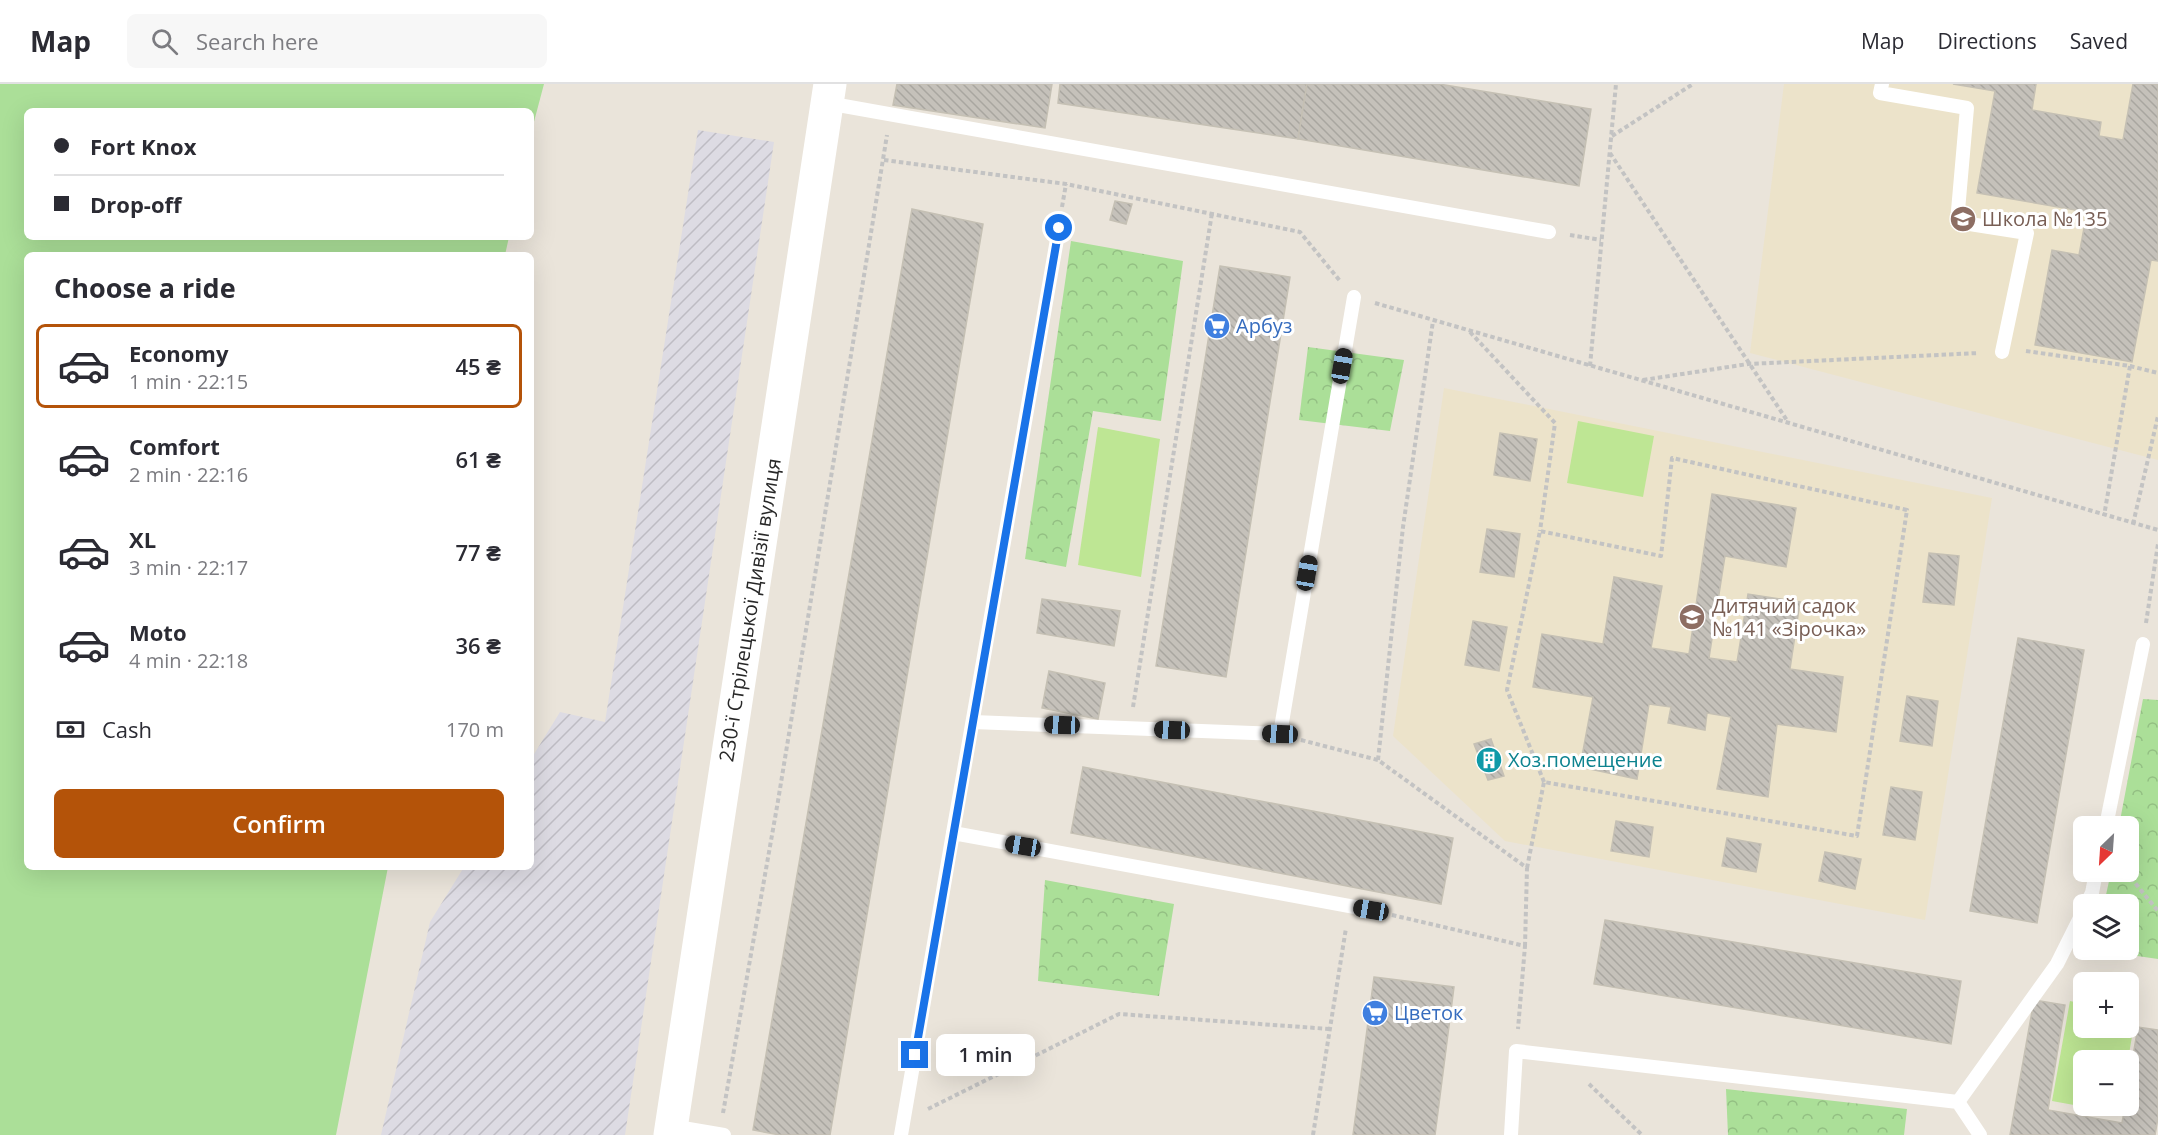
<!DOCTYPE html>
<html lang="en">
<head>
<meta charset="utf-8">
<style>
  body { margin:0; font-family:"Open Sans",sans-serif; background:#f7f7f7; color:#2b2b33; height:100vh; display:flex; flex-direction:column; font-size:22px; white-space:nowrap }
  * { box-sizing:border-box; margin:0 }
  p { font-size:20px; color:#7c7c81 }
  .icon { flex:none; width:33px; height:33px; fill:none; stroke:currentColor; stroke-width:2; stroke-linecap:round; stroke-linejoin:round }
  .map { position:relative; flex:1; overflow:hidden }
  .details { position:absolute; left:24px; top:168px; width:510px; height:618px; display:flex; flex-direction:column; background:#fff; border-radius:9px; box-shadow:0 6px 24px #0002 }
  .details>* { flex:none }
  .top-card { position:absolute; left:24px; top:24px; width:510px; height:132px; border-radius:9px; box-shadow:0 6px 24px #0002; display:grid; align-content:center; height:132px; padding:0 30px; background:#fff }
  .needle { width:39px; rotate:205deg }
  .tools { position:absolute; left:2073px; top:732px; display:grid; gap:12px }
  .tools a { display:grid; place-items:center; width:66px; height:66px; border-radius:9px; background:#fff; box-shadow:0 6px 24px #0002; font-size:30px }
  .end { position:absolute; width:27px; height:27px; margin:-14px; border:8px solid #1a73e8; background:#fff; box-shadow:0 0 0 3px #fff }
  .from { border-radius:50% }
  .bubble { position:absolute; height:42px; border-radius:9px; background:#fff; box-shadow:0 6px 24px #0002; font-size:20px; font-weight:600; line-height:42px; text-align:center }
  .car { position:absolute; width:18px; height:36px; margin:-18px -9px; border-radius:8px; box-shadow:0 0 4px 2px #0007; background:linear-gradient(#222 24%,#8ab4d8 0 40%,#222 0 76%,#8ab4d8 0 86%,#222 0) }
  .top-card b { display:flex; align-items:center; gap:21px; height:57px; font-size:22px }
  .top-card b+b { border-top:2px solid #e1e1e2 }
  .top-card i { width:15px; height:15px; background:#2b2b33 }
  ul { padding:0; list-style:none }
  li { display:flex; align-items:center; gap:18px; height:84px; margin:0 12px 9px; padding:0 18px; border:3px solid transparent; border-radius:9px }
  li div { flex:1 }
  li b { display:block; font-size:22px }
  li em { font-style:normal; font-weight:600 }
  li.selected { border-color:#b45309 }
  li>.icon { width:54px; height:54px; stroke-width:1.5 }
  h2 { padding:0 30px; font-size:27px; line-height:72px }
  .pay { display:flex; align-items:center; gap:15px; height:66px; padding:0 30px; font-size:22px }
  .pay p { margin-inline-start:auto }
  .action { display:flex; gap:12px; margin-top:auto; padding:12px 30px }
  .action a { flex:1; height:69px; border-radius:9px; background:#b45309; color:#fff; font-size:24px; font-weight:600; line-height:69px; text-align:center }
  header { display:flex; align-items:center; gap:36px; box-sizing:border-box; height:84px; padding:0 30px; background:#fff; border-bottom:2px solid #e1e1e2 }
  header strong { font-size:28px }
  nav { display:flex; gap:33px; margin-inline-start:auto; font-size:21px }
  .search { width:420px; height:54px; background:#f7f7f7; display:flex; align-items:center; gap:15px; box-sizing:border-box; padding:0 21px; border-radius:9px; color:#7c7c81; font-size:22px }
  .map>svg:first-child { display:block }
  .industrial { fill:url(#industrial-furrows) }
  .education { fill:#ece3ca }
  .grass { fill:#abdf98 }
  .forest { fill:url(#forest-crowns) }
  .pitch { fill:#bee694 }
  .building { fill:url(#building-back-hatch); stroke:#c5c0b4; stroke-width:1.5 }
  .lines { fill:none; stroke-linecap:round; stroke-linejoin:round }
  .path { stroke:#c3c3c3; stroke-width:4; stroke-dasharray:4.5 3; stroke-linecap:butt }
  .lane { stroke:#fff; stroke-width:14 }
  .secondary { stroke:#fff; stroke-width:33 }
  .route { stroke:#1a73e8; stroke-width:8 }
  .labels { text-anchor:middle; stroke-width:6; stroke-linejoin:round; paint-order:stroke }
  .education-label { font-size:20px; fill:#785e54; stroke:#fff; text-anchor:start }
  .shop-label { font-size:20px; fill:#366cbe; stroke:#fff; text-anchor:start }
  .street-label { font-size:20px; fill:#282828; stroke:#fff }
  .culture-label { font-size:20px; fill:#0d838f; stroke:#fff; text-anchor:start }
</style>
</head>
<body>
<header>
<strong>Map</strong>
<div class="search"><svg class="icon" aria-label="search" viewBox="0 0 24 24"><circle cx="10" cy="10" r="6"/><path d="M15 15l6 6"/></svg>Search here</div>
<nav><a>Map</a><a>Directions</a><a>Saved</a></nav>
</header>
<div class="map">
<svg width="2158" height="1051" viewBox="0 0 2158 1051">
  <defs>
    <pattern id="industrial-furrows" width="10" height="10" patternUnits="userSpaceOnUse" patternTransform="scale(1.5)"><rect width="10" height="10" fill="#dddbe3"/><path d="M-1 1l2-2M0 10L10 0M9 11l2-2" fill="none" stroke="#bebcc3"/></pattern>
    <pattern id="forest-crowns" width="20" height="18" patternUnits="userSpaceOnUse" patternTransform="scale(1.5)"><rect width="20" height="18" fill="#abdf98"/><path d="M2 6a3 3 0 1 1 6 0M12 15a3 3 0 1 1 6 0" fill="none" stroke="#93bf83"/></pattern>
    <pattern id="building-back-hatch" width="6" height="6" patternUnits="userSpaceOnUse" patternTransform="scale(1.5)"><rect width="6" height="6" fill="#c5c1ba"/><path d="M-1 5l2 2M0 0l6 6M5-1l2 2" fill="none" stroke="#a9a6a0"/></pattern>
  </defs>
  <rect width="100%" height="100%" fill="#eae4da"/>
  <polygon class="industrial" points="698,46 774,58 625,1051 381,1051 430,838 464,783 531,783 531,675 560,628 605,638"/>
  <g class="education">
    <polygon points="1784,0 2158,0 2158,376 1750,269"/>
    <polygon points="1444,304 1992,414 1925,836 1505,757 1393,652"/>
  </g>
  <polygon class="grass" points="0,0 544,0 531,49 531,27 27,27 27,153 509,153 505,171 27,171 27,783 388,783 336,1051 0,1051"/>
  <g class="forest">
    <polygon points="1071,157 1183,177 1161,337 1093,327 1066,483 1025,475"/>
    <polygon points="1308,263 1404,276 1390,347 1299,336"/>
    <polygon points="2143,615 2158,616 2158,875 2096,866 2128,866 2128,820 2104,820 2111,788 2128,788 2128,742 2119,742"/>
    <polygon points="1045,796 1174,820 1159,912 1038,897"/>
    <polygon points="1726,1005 1907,1025 1904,1051 1728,1051"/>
  </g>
  <g class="pitch">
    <polygon points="1578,337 1654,352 1643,413 1567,399"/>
    <polygon points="1098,343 1160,355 1141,493 1078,481"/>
    <polygon points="2070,917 2083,920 2084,944 2128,944 2129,928 2136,929 2128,976 2084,976 2084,1022 2120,1022 2118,1029 2052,1017"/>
  </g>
  <g class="building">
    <polygon points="897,0 1052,0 1045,44 893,21"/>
    <polygon points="1060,0 1307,0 1298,55 1058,19"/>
    <polygon points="1307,0 1439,0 1591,25 1579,102 1298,55"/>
    <polygon points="1953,0 2036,0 2032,26 2101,38 2099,52 2123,56 2133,0 2158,0 2158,177 2151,176 2132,278 2035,261 2052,166 2079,171 2087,128 1977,109 1995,7"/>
    <polygon points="1115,117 1132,120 1126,140 1110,136"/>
    <polygon points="912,125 983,140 830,1051 780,1051 753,1046"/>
    <polygon points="1220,182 1290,193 1226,593 1156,582"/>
    <polygon points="1500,349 1537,355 1530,397 1494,391"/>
    <polygon points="1712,410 1796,424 1786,483 1725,472 1709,574 1737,578 1748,510 1800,518 1790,585 1843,593 1836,648 1777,640 1768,713 1717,705 1731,633 1707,629 1705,646 1668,639 1671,623 1649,620 1637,695 1580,683 1593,613 1533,603 1542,550 1603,560 1614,493 1662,502 1651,564 1689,570"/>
    <polygon points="1487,445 1520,450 1514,493 1480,488"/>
    <polygon points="1929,469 1959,472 1954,521 1923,518"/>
    <polygon points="1042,515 1120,527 1114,562 1037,549"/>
    <polygon points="1473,537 1507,543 1499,587 1465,581"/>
    <polygon points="2018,554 2084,566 2037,839 1970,827"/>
    <polygon points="1049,587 1105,599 1098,635 1042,624"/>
    <polygon points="1907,612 1938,617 1932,662 1900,657"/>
    <polygon points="1491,655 1504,692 1488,696 1474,660"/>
    <polygon points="1083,683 1453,754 1441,820 1071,749"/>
    <polygon points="1891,703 1922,708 1915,756 1883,751"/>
    <polygon points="1616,737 1653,743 1649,773 1611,767"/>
    <polygon points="1727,754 1761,760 1756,788 1722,782"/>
    <polygon points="1825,768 1861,775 1855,805 1819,797"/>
    <polygon points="1605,836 1961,897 1951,960 1594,900"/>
    <polygon points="1374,893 1454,903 1435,1051 1353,1051"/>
    <polygon points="2034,916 2065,921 2048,1026 2122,1039 2125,1022 2128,1022 2128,1000 2138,943 2158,946 2158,1034 2155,1051 2010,1051"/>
  </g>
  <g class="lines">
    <g class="path">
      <polyline points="1612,52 1693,0"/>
      <polyline points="1610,69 1788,338"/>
      <polyline points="884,76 1066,100 1300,148 1340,197"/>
      <polyline points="1062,123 1066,100"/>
      <polyline points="1570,151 1601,156"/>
      <polyline points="1375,219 2158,446"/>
      <polyline points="1470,248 1555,339 1540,447"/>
      <polyline points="2026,267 2130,282 2104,432"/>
      <polyline points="1590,282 1616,0"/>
      <polyline points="2130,282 2158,289"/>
      <polyline points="1643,296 1748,280 1979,269"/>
      <polyline points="2133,440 2158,332"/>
      <polyline points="2146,539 2158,460"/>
      <polyline points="1133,623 1212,129"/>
      <polyline points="1301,656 1378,676 1527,784 1525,862"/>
      <polyline points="1378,676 1403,443 1433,237"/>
      <polyline points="1527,784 1544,698 1857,752 1907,426 1672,374 1661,472 1540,447 1507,606 1544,698"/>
      <polyline points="2126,788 2158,827"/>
      <polyline points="1392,831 1525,862 1518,945"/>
      <polyline points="1589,1000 1642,1051"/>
      <polyline points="928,1025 1119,930 1330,945"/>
      <polyline points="723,1029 778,717 887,51"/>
      <polyline points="1313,1051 1346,844"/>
    </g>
    <g class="lane">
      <polyline points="1882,0 1880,9 1967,24 1957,138 2027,149 2002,268"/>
      <polyline points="827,19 1549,148"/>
      <polyline points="973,638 1280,650 1354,213"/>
      <polyline points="2106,742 2143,560"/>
      <polyline points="953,749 1059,144"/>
      <polyline points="2086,820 2092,809 2096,788"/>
      <polyline points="1958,1018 2057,880 2084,826"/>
      <polyline points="671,1042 724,1051"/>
      <polyline points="901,1051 953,749 1371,826"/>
      <polyline points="1511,1051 1516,967 1958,1018 1980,1051"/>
    </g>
    <polyline class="secondary" points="670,1051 830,0"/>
  </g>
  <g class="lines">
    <polyline class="route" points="915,971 1059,144"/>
  </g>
  <defs>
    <symbol id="school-disc" viewBox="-11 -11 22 22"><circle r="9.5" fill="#8d6e63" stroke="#fff"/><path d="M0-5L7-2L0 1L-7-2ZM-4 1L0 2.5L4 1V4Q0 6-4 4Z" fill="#fff"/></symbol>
    <symbol id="supermarket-disc" viewBox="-11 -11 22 22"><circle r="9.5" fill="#3f7fe0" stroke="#fff"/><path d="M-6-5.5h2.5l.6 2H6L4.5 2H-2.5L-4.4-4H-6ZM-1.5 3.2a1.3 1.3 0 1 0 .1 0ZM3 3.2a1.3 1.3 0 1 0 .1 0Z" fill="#fff"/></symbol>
    <symbol id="building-disc" viewBox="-11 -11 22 22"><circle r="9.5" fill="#0f9aa8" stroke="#fff"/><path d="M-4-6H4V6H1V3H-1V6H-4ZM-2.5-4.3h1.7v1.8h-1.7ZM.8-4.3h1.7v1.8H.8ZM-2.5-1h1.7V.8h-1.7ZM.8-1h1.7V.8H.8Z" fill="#fff"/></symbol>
  </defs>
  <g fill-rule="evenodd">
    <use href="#school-disc" x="1948" y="120" width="30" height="30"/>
    <use href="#supermarket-disc" x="1202" y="227" width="30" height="30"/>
    <use href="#school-disc" x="1677" y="518" width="30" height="30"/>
    <use href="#building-disc" x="1474" y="661" width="30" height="30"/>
    <use href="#supermarket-disc" x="1360" y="914" width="30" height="30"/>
  </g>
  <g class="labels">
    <g class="education-label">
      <text x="1982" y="142">Школа №135</text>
      <text x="1712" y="529">Дитячий садок<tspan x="1712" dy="23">№141 «Зiрочка»</tspan></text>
    </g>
    <g class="shop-label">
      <text x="1236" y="249">Арбуз</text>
      <text x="1394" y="936">Цветок</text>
    </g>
    <g class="street-label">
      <text transform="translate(750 526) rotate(-81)" y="7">230-ї Стрілецької Дивізії вулиця</text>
    </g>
    <g class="culture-label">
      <text x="1508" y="683">Хоз.помещение</text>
    </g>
  </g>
</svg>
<div class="tools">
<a><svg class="needle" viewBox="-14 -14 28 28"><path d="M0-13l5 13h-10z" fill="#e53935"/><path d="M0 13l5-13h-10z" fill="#7c7c81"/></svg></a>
<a><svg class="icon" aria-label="layers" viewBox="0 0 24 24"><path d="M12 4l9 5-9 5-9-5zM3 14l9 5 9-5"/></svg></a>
<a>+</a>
<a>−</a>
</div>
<i class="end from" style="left:1059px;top:144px"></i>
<i class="end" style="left:915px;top:971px"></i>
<div class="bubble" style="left:936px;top:950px;width:99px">1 min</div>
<i class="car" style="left:1342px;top:282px;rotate:10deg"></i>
<i class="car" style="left:1307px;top:489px;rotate:10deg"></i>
<i class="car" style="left:1062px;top:641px;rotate:272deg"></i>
<i class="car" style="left:1172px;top:646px;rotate:272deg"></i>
<i class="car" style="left:1280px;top:650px;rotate:272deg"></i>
<i class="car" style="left:1023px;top:762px;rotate:280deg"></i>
<i class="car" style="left:1371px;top:826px;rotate:280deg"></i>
<div class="top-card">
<b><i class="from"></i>Fort Knox</b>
<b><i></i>Drop-off</b>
</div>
<section class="details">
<h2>Choose a ride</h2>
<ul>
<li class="selected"><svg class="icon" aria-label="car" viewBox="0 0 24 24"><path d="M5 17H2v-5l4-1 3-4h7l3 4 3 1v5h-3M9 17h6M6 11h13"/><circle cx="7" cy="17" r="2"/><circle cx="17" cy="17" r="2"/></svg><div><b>Economy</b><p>1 min · 22:15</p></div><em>45 ₴</em></li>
<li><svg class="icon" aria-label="car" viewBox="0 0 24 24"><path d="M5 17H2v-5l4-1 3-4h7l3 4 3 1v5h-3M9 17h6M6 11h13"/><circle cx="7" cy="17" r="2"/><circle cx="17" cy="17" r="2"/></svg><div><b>Comfort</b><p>2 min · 22:16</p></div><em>61 ₴</em></li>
<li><svg class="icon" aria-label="car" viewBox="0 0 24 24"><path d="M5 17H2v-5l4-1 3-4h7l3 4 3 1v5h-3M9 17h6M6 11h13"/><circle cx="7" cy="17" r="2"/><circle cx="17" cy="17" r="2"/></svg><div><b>XL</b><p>3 min · 22:17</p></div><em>77 ₴</em></li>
<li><svg class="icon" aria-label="car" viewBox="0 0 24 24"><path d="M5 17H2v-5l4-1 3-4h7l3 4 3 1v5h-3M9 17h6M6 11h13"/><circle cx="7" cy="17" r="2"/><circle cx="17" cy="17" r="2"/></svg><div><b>Moto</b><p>4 min · 22:18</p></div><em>36 ₴</em></li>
</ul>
<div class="pay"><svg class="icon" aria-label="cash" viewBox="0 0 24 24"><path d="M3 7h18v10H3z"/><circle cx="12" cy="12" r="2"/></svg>Cash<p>170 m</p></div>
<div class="action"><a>Confirm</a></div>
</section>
</div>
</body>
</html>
